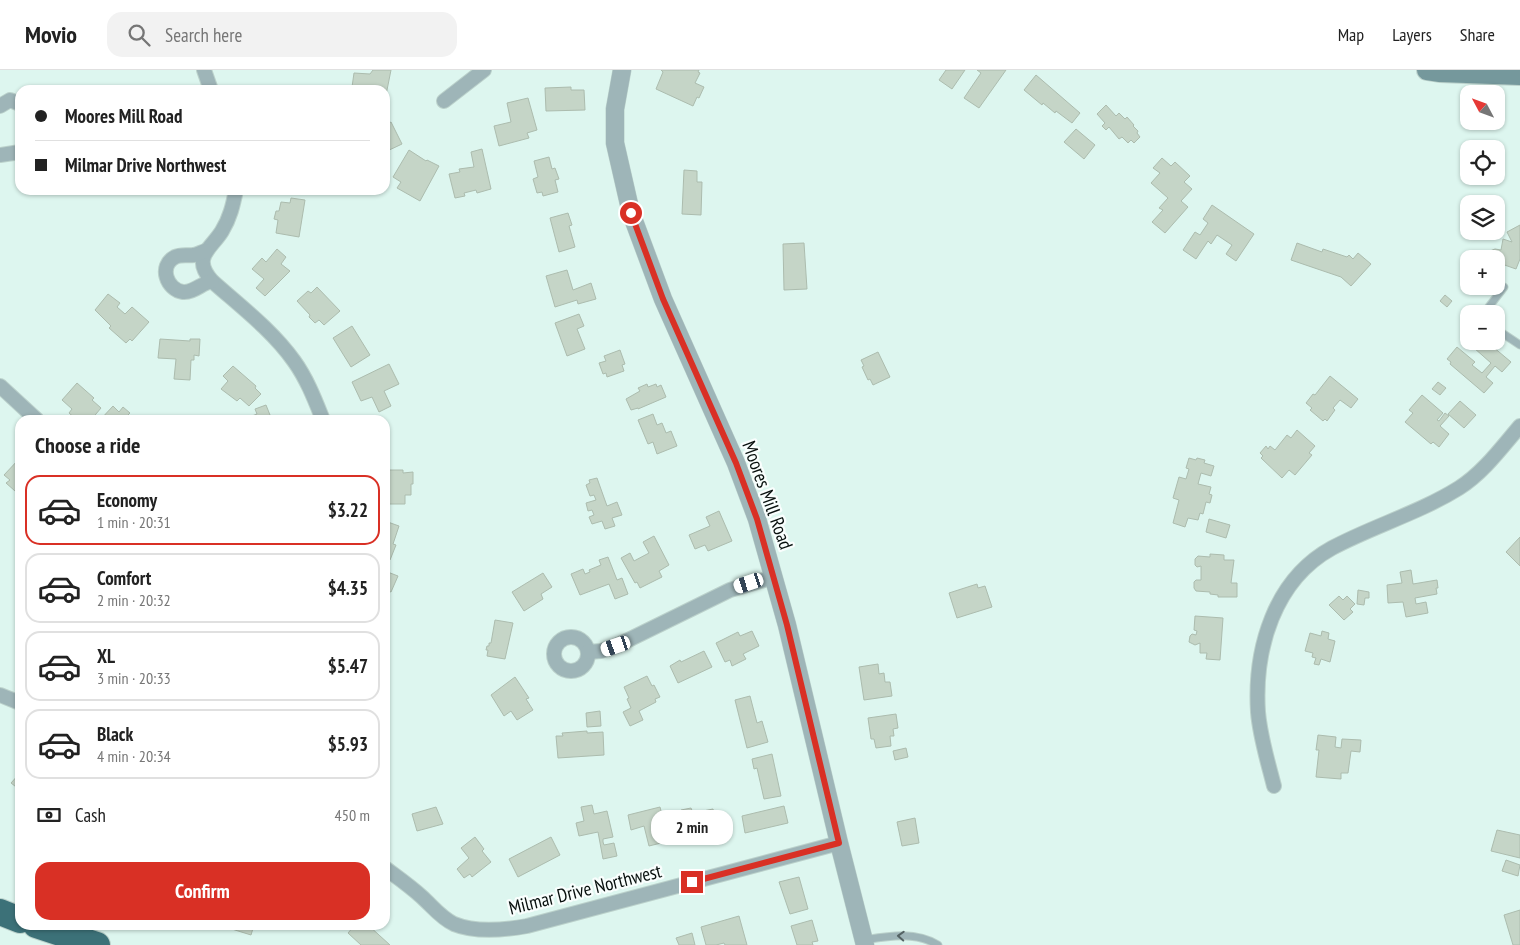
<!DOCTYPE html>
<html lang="en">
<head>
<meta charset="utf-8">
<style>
  body { margin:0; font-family:"PT Sans Narrow",sans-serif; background:#f2f2f2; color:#222; height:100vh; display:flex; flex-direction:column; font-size:19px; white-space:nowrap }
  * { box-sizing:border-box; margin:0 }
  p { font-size:16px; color:#767676 }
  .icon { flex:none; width:28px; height:28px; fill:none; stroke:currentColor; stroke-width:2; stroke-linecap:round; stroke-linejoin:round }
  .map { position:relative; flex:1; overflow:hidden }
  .details { position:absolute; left:15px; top:345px; width:375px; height:515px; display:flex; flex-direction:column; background:#fff; border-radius:15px; box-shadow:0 1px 4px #0004 }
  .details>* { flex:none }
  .guide { position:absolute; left:15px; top:15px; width:375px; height:110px; border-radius:15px; box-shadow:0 1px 4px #0004; display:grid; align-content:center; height:110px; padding:0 20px; background:#fff }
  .needle { width:32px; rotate:311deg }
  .fabs { position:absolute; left:1460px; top:15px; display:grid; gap:10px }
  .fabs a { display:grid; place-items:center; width:45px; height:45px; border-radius:10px; background:#fff; box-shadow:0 1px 4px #0004; font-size:25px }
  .end { position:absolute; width:22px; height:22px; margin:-11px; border:6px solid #d93025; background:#fff; box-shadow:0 0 0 2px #fff }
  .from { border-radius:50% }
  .bubble { position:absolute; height:35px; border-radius:15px; background:#fff; box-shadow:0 1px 4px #0004; font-size:16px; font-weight:700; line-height:35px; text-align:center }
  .car { position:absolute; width:15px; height:30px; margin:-15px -8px; border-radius:6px; box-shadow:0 0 4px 1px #0007; background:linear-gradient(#fff 24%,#345 0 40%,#fff 0 76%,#345 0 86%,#fff 0) }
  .guide b { display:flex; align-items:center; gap:18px; height:48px; font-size:19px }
  .guide b+b { border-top:1px solid #e0e0e0 }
  .guide i { width:12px; height:12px; background:#222 }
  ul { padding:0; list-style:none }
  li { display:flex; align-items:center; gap:15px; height:70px; margin:0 10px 8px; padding:0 10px; border:2px solid #e0e0e0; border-radius:15px }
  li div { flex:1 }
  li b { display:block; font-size:19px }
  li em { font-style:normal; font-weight:700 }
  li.active { border-color:#d93025 }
  li>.icon { width:45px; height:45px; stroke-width:1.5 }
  h2 { padding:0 20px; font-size:22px; line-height:60px }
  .pay { display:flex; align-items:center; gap:12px; height:55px; padding:0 20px; font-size:19px }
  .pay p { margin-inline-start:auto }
  .button { display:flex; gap:10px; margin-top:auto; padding:10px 20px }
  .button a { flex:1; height:58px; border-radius:15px; background:#d93025; color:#fff; font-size:20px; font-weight:700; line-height:58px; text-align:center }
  header { display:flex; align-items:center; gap:30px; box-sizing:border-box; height:70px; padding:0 25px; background:#fff; border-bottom:1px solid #e0e0e0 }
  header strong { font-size:24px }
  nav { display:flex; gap:28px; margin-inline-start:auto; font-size:18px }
  .search { width:350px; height:45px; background:#f2f2f2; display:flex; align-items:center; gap:12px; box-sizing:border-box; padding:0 18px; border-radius:15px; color:#767676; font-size:19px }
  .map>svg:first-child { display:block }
  .building { fill:#c5d5c7; stroke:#acbcae }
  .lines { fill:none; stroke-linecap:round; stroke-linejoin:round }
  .service-casing { stroke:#bbd1cb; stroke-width:9 }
  .minor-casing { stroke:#bbd1cb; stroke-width:16 }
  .tertiary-casing { stroke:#bbd1cb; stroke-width:19 }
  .secondary-casing { stroke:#bbd1cb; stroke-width:22 }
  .motorway-casing { stroke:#bbd1cb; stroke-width:28 }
  .service { stroke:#9eb5b8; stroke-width:7 }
  .minor { stroke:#9eb5b8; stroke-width:14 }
  .tertiary { stroke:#9eb5b8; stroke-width:18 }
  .secondary { stroke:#75989c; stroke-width:20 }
  .motorway { stroke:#3c7178; stroke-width:26 }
  .oneway { stroke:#536263 }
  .route { stroke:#d93025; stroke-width:6 }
  .labels { text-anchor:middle; stroke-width:4.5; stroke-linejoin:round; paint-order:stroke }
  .street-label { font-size:19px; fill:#08100e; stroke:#f9fefd }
</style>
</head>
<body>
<header>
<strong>Movio</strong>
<div class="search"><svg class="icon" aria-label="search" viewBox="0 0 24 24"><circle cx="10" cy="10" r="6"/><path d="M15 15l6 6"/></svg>Search here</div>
<nav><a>Map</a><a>Layers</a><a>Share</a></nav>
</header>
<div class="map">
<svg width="1520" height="875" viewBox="0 0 1520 875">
  <rect width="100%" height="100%" fill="#ddf6ef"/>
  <g class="building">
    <polygon points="373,0 391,0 385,30 385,20 349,20 352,17 354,3 370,4"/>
    <polygon points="661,0 699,0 698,2 700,3 695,13 704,17 699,28 697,27 693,36 656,19 663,2"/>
    <polygon points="946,0 965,0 952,19 939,10"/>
    <polygon points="977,0 1006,0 979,38 964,28 981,3"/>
    <polygon points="1036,5 1080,43 1072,53 1056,41 1055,43 1043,33 1042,35 1024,20"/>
    <polygon points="571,17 571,20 584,20 585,40 546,41 545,18"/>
    <polygon points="528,28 537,60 527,63 529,68 499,76 494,56 511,52 507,33"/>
    <polygon points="1106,35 1116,46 1119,43 1125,49 1127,47 1134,55 1133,56 1138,61 1137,63 1140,67 1134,73 1131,70 1128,73 1122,67 1119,69 1109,57 1106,60 1102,56 1105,53 1097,44"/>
    <polygon points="391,52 402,74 385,82 385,55"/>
    <polygon points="1076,59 1095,75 1084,89 1064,72"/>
    <polygon points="482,79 491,119 477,123 476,120 464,123 465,126 455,128 449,104 460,102 459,99 474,97 471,82"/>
    <polygon points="409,80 426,91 427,90 439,96 420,131 397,118 401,112 393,107"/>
    <polygon points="549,87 552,99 555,98 559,109 555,110 558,122 543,126 542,122 537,123 533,109 538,107 534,91"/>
    <polygon points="1162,88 1171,96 1175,92 1190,106 1184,112 1192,119 1181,131 1188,137 1165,163 1152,152 1163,140 1159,138 1168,128 1151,113 1160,103 1153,98"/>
    <polygon points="684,100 697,101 697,112 702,112 701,145 682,144"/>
    <polygon points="291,128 305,130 299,167 276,163 278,150 274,149 276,141 279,141 281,132 290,133"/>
    <polygon points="1212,135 1254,164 1236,191 1226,184 1232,175 1217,165 1211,174 1208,171 1196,189 1183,180 1195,162 1200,165 1208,153 1203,149"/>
    <polygon points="568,143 572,155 569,156 575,177 559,182 550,148"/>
    <polygon points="1520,155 1520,189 1516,199 1496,192 1496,189 1491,189 1489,185 1490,181 1495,179 1501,180 1503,169 1512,172 1507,162"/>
    <polygon points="804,173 807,219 784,220 783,174"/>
    <polygon points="1297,173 1322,182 1323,179 1347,187 1349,185 1353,189 1358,183 1371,194 1351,216 1341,207 1291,190"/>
    <polygon points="277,179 286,187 281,194 290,201 265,226 256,218 264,209 252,199 262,188 266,192"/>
    <polygon points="567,200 573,220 591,213 596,229 578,234 577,230 555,237 546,206"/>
    <polygon points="317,217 340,241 324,255 319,250 315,253 309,247 310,245 297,231 308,221 311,223"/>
    <polygon points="108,224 120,233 117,237 125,244 132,237 149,252 132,271 130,269 126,273 109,258 111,256 95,240"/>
    <polygon points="1445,225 1452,231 1447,237 1440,231"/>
    <polygon points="579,244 584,256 577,259 585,279 567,286 555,253"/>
    <polygon points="352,256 370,285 351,297 333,268"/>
    <polygon points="160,269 190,271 190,269 200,269 199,286 194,285 194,290 191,290 190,310 174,309 176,289 158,288"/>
    <polygon points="1479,271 1486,271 1511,292 1502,302 1495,296 1486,307 1493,313 1484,323 1450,294 1451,292 1447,289 1457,277 1475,292 1472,295 1482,303 1491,293 1474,278"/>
    <polygon points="620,280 625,294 622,295 624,301 607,307 606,303 603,304 599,293 606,291 604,286"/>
    <polygon points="878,282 890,307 873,315 870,309 868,310 862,297 864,296 861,290"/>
    <polygon points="389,294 399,314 384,321 391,336 379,342 372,327 361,331 352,312"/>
    <polygon points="233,296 256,316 255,318 261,324 249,336 240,328 237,331 221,319 228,311 223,306"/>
    <polygon points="1330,306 1358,329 1351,338 1340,330 1333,338 1335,340 1327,351 1325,349 1323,351 1310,340 1312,338 1306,333 1313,324 1315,325"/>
    <polygon points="1438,312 1446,318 1440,325 1432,319"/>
    <polygon points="77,313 94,328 92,330 101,338 91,350 77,350 69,343 72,339 62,330"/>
    <polygon points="647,314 648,317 656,314 657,317 661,315 666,327 638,339 638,338 631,340 626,329 640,321 638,318"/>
    <polygon points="1422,325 1443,343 1437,350 1439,351 1445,343 1449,346 1440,356 1449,364 1439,377 1433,372 1431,374 1405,352 1413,343 1409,340"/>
    <polygon points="1460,331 1476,345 1464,358 1448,344"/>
    <polygon points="266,335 272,350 247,350 247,348 257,344 255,339"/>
    <polygon points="113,336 119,342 123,337 130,343 126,347 129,350 100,350"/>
    <polygon points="653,344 657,355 662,353 666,363 671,361 677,376 657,384 653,372 648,374 638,350"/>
    <polygon points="1297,360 1315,376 1309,383 1312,385 1295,405 1289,400 1282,408 1261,388 1263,386 1260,383 1266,376 1268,379 1270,376 1275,380 1287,365 1291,368"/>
    <polygon points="1189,388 1196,390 1197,388 1205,390 1204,393 1214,396 1211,406 1201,403 1198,414 1211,417 1209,424 1212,425 1210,433 1206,432 1203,444 1200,443 1198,450 1188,448 1185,457 1173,453 1179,430 1173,428 1179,407 1186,409 1189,399 1186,398"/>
    <polygon points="19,389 20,391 20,418 18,417 15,421 6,413 10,410 4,405"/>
    <polygon points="386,400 403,400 403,403 413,402 413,414 411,414 411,425 405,425 405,434 385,434"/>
    <polygon points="597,408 607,436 617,432 622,445 612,448 615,456 605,459 602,451 592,454 589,447 594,445 592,440 588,441 586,433 596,430 594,425 590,426 586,415 590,413 589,410"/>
    <polygon points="719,441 732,471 708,481 705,475 695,479 689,465 710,456 706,447"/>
    <polygon points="1209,449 1230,455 1226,468 1206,462"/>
    <polygon points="385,451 399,456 393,474 396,475 390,490 385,488"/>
    <polygon points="654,466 669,495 659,501 662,507 640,518 637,512 635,513 621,488 630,483 634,491 649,483 643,472"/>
    <polygon points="1520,467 1520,496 1506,482"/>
    <polygon points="1210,484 1224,485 1224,490 1234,490 1231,513 1237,513 1237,527 1218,527 1218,525 1210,524 1210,522 1196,521 1194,518 1194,512 1196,510 1201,510 1201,496 1197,497 1195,495 1195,489 1198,486 1210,487"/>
    <polygon points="608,487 617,510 622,508 628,524 615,529 609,514 580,525 571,504 583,499 585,504 590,502 589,500 601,495 599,490"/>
    <polygon points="1411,500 1413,514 1437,510 1438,518 1436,518 1437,524 1415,528 1416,534 1426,532 1428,543 1406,547 1403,532 1388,533 1387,515 1402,513 1400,502"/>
    <polygon points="385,501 398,506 391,522 385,520"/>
    <polygon points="543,503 552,517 541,524 543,529 524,541 512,522"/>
    <polygon points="977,514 978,518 985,516 992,537 957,548 949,523"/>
    <polygon points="1358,520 1369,522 1369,528 1365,528 1364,535 1357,534"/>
    <polygon points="1339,526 1343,530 1347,526 1355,534 1350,539 1353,542 1344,550 1329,535"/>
    <polygon points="1195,546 1223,548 1220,590 1206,589 1207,583 1200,583 1200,573 1195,575 1189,572 1190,566 1192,564 1196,565 1197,561 1194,560"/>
    <polygon points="495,550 513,553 505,589 487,586 488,580 486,580 487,576 489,576 489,573 491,573"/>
    <polygon points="752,561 759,576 743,584 746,589 732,596 730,590 725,592 716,573 738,562 740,566"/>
    <polygon points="1322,561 1329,563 1328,569 1335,571 1330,592 1321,589 1319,595 1314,594 1316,588 1312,587 1313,583 1305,581 1310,563 1321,566"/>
    <polygon points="704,581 712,597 678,613 670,596 680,590 681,592"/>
    <polygon points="878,594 879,604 884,603 885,612 890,612 892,626 864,630 859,597"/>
    <polygon points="647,606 652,616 654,615 660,627 655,629 656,632 639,641 643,650 630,656 623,642 631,638 627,629 629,628 624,617"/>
    <polygon points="515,607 529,628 526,629 533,640 517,650 511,641 504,646 491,625"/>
    <polygon points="750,626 757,653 762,651 768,672 747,678 735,630"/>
    <polygon points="600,641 601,656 587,657 586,643"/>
    <polygon points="896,644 898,658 893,659 894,666 890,666 891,676 876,678 874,669 871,669 868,648"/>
    <polygon points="587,661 587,663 603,662 604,685 558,688 556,666 563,666 562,663"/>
    <polygon points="1318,665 1336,667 1335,677 1341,678 1342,669 1361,670 1360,682 1351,681 1348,703 1341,703 1341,709 1316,707 1319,680 1316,680"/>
    <polygon points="906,678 908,687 895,690 893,681"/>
    <polygon points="772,684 781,726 764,729 757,698 754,699 752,689"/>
    <polygon points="20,703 20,720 11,713"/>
    <polygon points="592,735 594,744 607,741 613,767 603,769 603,772 604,775 614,773 617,786 603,789 598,762 579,766 576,753 584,751 581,737"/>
    <polygon points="784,736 788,753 745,763 742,746"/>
    <polygon points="436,737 443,754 417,761 412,744"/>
    <polygon points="660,737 664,752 656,754 661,773 649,776 644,756 631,760 628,745"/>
    <polygon points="691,738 693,743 713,739 717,755 677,766 674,749 683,747 681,740"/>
    <polygon points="915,748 919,773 902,776 897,752"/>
    <polygon points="1497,760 1520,765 1520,788 1491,781"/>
    <polygon points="475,767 484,779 482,781 491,792 472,807 470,804 464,808 457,799 469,788 461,778"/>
    <polygon points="551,767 560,785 518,807 509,789"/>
    <polygon points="1506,790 1520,795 1518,806 1502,801"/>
    <polygon points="799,807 808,839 790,844 779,812"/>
    <polygon points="1520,840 1520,875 1513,875 1504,845"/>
    <polygon points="739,846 747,875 725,875 724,873 716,875 706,875 701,857"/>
    <polygon points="812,850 818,871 812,872 813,875 797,875 791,856"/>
    <polygon points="219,855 254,855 251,865"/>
    <polygon points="355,855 368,855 390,875 361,875 348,863"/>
    <polygon points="692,863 695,875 679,875 676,868"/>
  </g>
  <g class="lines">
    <defs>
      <g id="service">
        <polyline points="1486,244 1485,242 1504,217"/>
        <polyline points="1496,259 1520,275"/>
        <path d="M 864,870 C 889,866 915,861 938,875"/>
      </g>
      <g id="minor">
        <polyline points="204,0 211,20"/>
        <polyline points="444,31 484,0"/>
        <polyline points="0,36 10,30 20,34"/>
        <polyline points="0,85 20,82"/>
        <path d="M 236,120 C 233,135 230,148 222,161 C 211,179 191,187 212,211 C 240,236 272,260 294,291 C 307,309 315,330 323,350"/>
        <path d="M 205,181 C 202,182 198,184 194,185 C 188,186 181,184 175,187 C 158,196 167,220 183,222 C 193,223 202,213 212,211"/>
        <polyline points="0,316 37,350"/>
        <circle cx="571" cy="584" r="17"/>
        <polyline points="588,582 601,581 616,576 730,520 774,507"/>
        <polyline points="0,625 20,633"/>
        <path d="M 1274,716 C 1268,692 1260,667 1258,642 C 1254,579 1274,510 1332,478 C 1373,456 1419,443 1459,418 C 1483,403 1502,377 1520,356"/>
        <path d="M 385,798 C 397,807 410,816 422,827 C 432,836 441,848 454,854 C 476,863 505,860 527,856 L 839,773"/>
      </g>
      <polyline id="tertiary" points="622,0 615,39 615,73 631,143 663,229 736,393 757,449 787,555 839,773 865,875"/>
      <polyline id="secondary" points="1427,0 1440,2 1520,5"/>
      <g id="motorway">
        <polyline points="0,842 20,850"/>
        <polyline points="36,855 97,875"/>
      </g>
    </defs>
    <use href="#service" class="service-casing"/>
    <use href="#minor" class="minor-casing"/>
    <use href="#tertiary" class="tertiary-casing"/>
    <use href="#secondary" class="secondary-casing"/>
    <use href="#motorway" class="motorway-casing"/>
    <use href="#service" class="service"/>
    <use href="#minor" class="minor"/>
    <use href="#tertiary" class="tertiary"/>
    <use href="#secondary" class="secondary"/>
    <use href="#motorway" class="motorway"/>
  </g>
  <defs><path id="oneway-chevron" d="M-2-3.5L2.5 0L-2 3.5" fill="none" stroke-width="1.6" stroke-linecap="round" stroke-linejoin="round" transform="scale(1.25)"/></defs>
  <use class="oneway" href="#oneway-chevron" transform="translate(901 866) rotate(-177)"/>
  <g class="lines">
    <polyline class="route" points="631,143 663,229 736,393 757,449 787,555 839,773 692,812"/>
  </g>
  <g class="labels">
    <g class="street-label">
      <text transform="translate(768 425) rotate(70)" y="7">Moores Mill Road</text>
      <text transform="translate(585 819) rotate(-14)" y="7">Milmar Drive Northwest</text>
    </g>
  </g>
</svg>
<div class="fabs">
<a><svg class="needle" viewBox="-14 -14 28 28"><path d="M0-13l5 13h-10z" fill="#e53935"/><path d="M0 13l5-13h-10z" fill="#767676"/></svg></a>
<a><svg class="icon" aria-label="locate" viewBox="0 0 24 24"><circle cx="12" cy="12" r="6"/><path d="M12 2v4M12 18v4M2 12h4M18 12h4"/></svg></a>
<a><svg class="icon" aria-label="layers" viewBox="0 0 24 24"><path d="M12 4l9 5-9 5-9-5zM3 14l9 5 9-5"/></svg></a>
<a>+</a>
<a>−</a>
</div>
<i class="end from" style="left:631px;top:143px"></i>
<i class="end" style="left:692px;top:812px"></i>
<div class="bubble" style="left:651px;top:740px;width:82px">2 min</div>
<i class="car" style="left:749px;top:513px;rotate:252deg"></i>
<i class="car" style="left:616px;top:576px;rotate:251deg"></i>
<div class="guide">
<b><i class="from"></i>Moores Mill Road</b>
<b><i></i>Milmar Drive Northwest</b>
</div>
<section class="details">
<h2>Choose a ride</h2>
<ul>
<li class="active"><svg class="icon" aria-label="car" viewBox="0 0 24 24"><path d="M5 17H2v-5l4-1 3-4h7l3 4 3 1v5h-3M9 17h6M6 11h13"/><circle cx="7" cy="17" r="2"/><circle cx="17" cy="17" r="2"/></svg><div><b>Economy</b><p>1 min · 20:31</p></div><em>$3.22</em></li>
<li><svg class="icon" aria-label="car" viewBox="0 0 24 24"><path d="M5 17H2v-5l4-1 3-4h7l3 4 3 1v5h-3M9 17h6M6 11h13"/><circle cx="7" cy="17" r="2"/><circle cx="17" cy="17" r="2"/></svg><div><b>Comfort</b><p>2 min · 20:32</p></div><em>$4.35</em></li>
<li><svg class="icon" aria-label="car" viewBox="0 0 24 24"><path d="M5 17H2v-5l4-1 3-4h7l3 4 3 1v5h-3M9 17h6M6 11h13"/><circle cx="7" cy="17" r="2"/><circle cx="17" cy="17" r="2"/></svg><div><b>XL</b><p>3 min · 20:33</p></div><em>$5.47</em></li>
<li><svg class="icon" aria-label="car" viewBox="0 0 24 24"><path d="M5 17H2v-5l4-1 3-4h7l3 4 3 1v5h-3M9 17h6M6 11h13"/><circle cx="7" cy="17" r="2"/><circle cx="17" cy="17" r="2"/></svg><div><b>Black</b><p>4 min · 20:34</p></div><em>$5.93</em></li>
</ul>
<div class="pay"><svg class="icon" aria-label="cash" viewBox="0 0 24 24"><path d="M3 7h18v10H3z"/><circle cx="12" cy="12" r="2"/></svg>Cash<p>450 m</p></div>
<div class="button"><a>Confirm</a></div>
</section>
</div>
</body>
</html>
